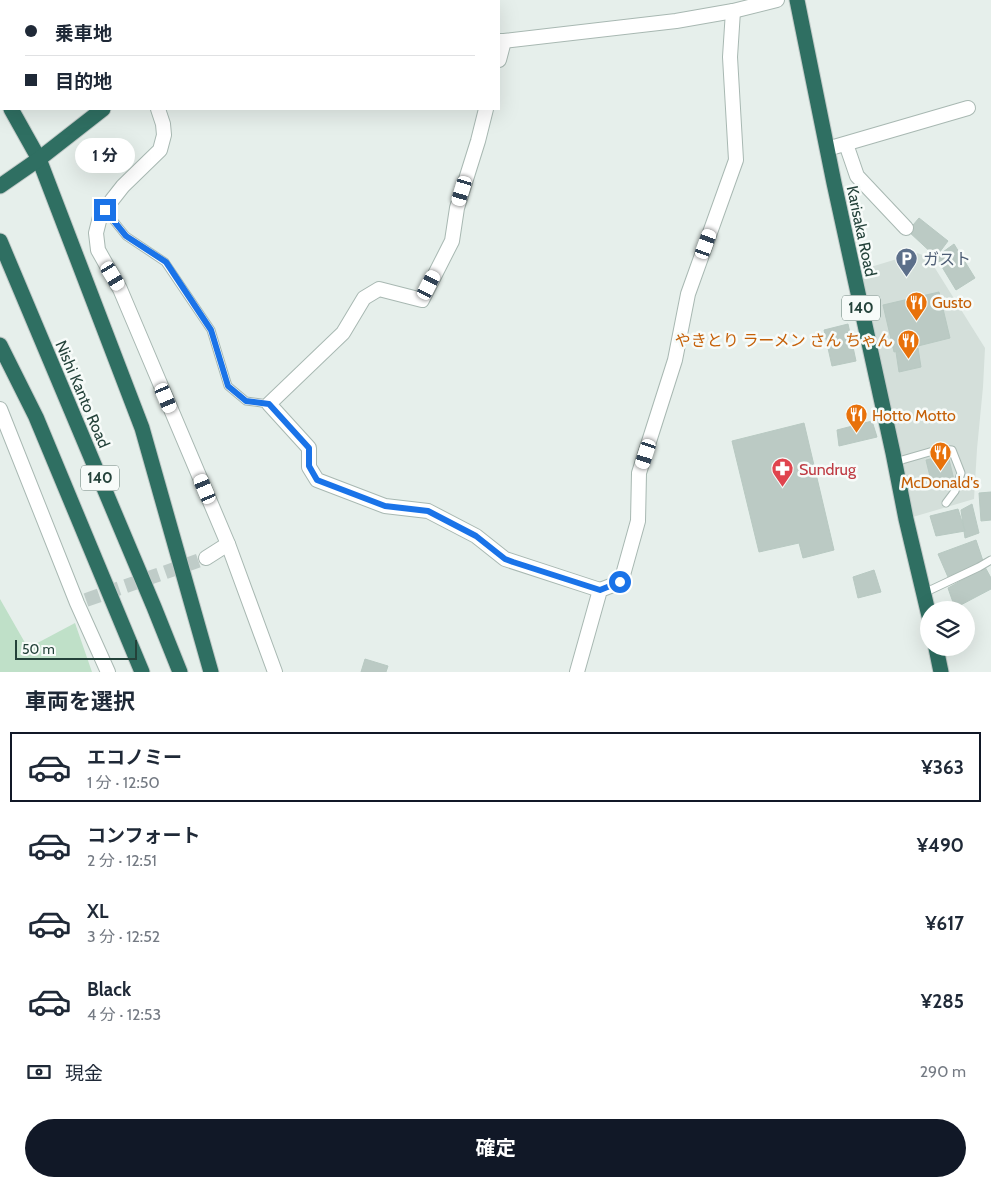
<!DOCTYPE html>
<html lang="ja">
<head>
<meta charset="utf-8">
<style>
  body { margin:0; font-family:Cabin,"Noto Sans JP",sans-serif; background:#f6f6f7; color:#1f2937; height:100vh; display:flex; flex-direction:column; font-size:19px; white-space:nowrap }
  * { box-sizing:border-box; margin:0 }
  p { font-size:16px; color:#747a83 }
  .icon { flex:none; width:28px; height:28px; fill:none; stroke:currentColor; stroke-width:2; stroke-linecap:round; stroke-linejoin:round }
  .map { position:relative; height:672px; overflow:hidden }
  .details { display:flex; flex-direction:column; background:#fff; flex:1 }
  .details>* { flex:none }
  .banner { position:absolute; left:0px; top:0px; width:500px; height:110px; box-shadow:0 5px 20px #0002; display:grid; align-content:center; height:110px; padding:0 25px; background:#fff }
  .buttons { position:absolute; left:920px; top:601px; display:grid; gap:10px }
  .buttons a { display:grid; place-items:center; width:55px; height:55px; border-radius:50%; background:#fff; box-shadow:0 5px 20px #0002; font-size:25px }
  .scale { position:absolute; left:15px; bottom:12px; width:122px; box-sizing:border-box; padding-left:5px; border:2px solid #24423a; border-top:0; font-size:14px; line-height:18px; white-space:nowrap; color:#24423a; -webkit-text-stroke:4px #f7fbf9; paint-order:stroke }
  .end { position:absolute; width:22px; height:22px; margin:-11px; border:6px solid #1a73e8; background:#fff; box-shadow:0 0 0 2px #fff }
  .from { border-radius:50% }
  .bubble { position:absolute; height:35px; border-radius:18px; background:#fff; box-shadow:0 5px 20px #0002; font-size:16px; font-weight:700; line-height:35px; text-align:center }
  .car { position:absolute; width:15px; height:30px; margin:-15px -8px; border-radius:6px; box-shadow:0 0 4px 1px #0007; background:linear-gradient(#fff 24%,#345 0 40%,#fff 0 76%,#345 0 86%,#fff 0) }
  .banner b { display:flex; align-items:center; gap:18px; height:48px; font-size:19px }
  .banner b+b { border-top:1px solid #e0e1e3 }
  .banner i { width:12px; height:12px; background:#1f2937 }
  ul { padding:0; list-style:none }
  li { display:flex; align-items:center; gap:15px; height:70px; margin:0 10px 8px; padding:0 15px; border:2px solid transparent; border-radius:0px }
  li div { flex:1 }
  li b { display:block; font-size:19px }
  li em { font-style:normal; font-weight:700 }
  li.current { border-color:#111827 }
  li>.icon { width:45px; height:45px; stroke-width:1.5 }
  h2 { padding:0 25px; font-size:22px; line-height:60px }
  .pay { display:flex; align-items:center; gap:12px; height:55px; padding:0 25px; font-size:19px }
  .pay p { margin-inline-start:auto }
  .cta { display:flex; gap:10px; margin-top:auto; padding:10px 25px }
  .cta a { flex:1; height:58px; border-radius:30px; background:#111827; color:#fff; font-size:20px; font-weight:700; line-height:58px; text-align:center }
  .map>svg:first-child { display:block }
  .built { fill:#d4dfda }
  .green { fill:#bfe0c8 }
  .building { fill:#bbcac4; stroke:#b8c9c2 }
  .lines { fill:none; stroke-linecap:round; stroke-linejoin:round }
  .street-tunnel { stroke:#bfccc8; stroke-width:14; stroke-dasharray:14 7; stroke-linecap:butt }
  .lane-casing { stroke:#a8b8b2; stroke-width:9 }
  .street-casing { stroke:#a8b8b2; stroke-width:16 }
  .highway-casing { stroke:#c2cac8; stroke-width:17 }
  .lane { stroke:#fff; stroke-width:7 }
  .street { stroke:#fff; stroke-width:14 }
  .highway { stroke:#2f6f62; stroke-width:15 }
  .route { stroke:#1a73e8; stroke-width:6 }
  .labels { text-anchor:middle; stroke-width:5; stroke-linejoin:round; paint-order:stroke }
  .shield { fill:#f7fbf9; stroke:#637a73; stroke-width:1 }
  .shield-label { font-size:15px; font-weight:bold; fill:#24423a }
  .street-label { font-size:16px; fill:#24423a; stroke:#f7fbf9 }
  .service-label { font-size:16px; fill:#4e5e75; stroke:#f7fbf9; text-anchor:start }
  .food-label { font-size:16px; fill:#c56008; stroke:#f7fbf9; text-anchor:start }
  .health-label { font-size:16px; fill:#be3a42; stroke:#f7fbf9; text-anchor:start }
</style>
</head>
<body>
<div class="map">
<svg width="991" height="672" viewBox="0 0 991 672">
  <rect width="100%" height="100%" fill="#e6efeb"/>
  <polygon class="built" points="917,253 928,257 985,348 983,387 977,449 974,499 906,519 854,272"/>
  <polygon class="green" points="0,599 28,648 75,623 92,672 0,672"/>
  <g class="building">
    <polygon points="919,218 948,241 936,257 908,231"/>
    <polygon points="954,244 975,278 956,290 936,257"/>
    <polygon points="939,292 950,338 894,352 883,305"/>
    <polygon points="848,324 856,361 832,366 824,330"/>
    <polygon points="918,348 921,367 899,372 896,352"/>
    <polygon points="872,421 877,437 839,446 837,430"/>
    <polygon points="804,423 834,550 803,558 799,543 759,552 732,441"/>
    <polygon points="948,455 955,484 933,489 926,460"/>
    <polygon points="991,492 991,520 981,521 979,493"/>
    <polygon points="972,504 979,533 965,538 961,510"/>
    <polygon points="958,509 965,531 936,536 930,516"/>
    <polygon points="976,540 983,561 948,577 938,554"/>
    <polygon points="985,567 991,578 991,589 955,608 948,588"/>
    <polygon points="874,570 881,592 858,598 853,577"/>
    <polygon points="365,659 388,666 386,672 361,672"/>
  </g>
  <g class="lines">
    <polyline class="street-tunnel" points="86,600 206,558"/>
    <defs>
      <g id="lane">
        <polyline points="105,210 126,236 165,262 211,330 228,386 246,401 269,404"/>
        <polyline points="895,462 940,449 952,450 961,473 955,491 946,503"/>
        <polyline points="924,593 979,567 991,560"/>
      </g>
      <g id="street">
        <polyline points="361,0 363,1"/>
        <polyline points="0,40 1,43"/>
        <polyline points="499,41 504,41 676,21 733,11 777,0"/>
        <polyline points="499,60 504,41"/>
        <polyline points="158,109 163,124 164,135 160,150 123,186 112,200 100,217 96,233 98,250 120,289 228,544 275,672"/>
        <polyline points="486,109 478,141 457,208 452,241 422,300 379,289 364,298 343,333 269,404 309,448 309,467 317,480 385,506 428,511 476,536 505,559 600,590"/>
        <polyline points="846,144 857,176 906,228"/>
        <polyline points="827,149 968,108"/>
        <polyline points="0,409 77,603 108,672"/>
        <polyline points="206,558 228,544"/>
        <polyline points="577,672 600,590 621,582 638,521 639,473 675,360 688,294 736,160 730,57 733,11"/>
      </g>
      <g id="highway">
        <polyline points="797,0 834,183 893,453 906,519 929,616"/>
        <polyline points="217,1 218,0"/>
        <polyline points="0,90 1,92"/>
        <polyline points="11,109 39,159 142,428 211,672"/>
        <polyline points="0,186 39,159 103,109"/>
        <polyline points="0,241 154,607 180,672"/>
        <polyline points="0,345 36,417 142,672"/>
        <polyline points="936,648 941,672"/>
      </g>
    </defs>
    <use href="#lane" class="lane-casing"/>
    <use href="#street" class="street-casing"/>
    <use href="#highway" class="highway-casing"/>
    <use href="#lane" class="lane"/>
    <use href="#street" class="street"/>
    <use href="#highway" class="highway"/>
  </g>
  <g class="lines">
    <polyline class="route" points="105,210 126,236 166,262 211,330 228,386 246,401 269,404 309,448 309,466 317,480 385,506 428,511 476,536 505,559 513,562 600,590 620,582"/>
  </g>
  <defs>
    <symbol id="parking-pin" viewBox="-11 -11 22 30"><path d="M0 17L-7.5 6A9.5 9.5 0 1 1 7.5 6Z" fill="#5c6f8a" stroke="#f7fbf9"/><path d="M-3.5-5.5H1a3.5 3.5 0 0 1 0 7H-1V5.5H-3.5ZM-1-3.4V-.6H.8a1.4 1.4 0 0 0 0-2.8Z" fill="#fff"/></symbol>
    <symbol id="restaurant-pin" viewBox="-11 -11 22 30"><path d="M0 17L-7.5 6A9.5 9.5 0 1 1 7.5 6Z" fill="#e8710a" stroke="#f7fbf9"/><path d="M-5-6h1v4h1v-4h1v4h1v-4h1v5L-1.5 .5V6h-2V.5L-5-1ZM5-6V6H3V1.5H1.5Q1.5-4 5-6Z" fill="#fff"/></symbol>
    <symbol id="pharmacy-pin" viewBox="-11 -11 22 30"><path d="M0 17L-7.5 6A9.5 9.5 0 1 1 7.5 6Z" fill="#e0444e" stroke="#f7fbf9"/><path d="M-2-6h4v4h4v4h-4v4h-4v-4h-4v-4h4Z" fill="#fff"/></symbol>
  </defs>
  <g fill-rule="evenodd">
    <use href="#parking-pin" x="894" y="246" width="25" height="34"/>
    <use href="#restaurant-pin" x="904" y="290" width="25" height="34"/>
    <use href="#restaurant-pin" x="896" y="328" width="25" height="34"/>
    <use href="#restaurant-pin" x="844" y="402" width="25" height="34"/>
    <use href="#restaurant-pin" x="928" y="440" width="25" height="34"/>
    <use href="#pharmacy-pin" x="770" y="456" width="25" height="34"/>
  </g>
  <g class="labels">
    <g class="shield">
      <rect x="842" y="295.5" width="38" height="25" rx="4"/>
      <rect x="81" y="465.5" width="38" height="25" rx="4"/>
    </g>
    <g class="shield-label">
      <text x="861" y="313">140</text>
      <text x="100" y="483">140</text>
    </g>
    <g class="street-label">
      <text transform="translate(862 231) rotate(78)" y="6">Karisaka Road</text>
      <text transform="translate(83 394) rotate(67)" y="6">Nishi Kanto Road</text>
    </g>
    <g class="service-label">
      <text x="923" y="265">ガスト</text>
    </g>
    <g class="food-label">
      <text x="932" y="308">Gusto</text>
      <text x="893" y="346" text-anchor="end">やきとり ラーメン さん ちゃん</text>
      <text x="872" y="421">Hotto Motto</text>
      <text x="940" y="488" text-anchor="middle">McDonald's</text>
    </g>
    <g class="health-label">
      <text x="799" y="475">Sundrug</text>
    </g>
  </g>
</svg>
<div class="buttons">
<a><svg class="icon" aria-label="layers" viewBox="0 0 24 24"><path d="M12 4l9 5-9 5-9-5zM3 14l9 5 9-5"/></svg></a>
</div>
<div class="scale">50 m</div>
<i class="end from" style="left:620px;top:582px"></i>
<i class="end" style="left:105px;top:210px"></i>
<div class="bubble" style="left:75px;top:138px;width:60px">1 分</div>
<i class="car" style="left:462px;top:191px;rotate:197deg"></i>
<i class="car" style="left:706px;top:244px;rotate:20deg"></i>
<i class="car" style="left:113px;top:276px;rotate:149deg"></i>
<i class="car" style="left:429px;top:285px;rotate:27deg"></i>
<i class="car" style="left:166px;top:398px;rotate:157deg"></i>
<i class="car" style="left:646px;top:454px;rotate:198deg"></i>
<i class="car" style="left:205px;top:489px;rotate:337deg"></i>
<div class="banner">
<b><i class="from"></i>乗車地</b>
<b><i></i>目的地</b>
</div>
</div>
<section class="details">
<h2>車両を選択</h2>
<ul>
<li class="current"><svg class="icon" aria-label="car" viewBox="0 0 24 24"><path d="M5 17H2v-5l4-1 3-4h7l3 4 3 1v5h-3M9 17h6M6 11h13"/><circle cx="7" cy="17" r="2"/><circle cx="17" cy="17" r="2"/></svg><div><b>エコノミー</b><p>1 分 · 12:50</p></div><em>¥363</em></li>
<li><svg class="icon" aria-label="car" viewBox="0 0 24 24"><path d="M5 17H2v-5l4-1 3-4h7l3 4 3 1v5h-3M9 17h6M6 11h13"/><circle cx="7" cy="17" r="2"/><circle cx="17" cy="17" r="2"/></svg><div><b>コンフォート</b><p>2 分 · 12:51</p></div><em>¥490</em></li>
<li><svg class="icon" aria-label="car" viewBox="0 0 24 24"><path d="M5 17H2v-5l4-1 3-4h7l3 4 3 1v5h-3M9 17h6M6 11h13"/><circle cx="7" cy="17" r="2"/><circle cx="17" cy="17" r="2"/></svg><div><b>XL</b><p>3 分 · 12:52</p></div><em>¥617</em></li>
<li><svg class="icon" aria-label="car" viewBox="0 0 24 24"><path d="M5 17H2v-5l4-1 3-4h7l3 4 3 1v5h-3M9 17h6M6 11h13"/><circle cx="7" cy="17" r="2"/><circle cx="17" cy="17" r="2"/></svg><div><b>Black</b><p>4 分 · 12:53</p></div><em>¥285</em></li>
</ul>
<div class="pay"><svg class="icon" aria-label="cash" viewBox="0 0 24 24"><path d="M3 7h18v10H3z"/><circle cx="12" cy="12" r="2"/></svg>現金<p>290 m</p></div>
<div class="cta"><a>確定</a></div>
</section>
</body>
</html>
